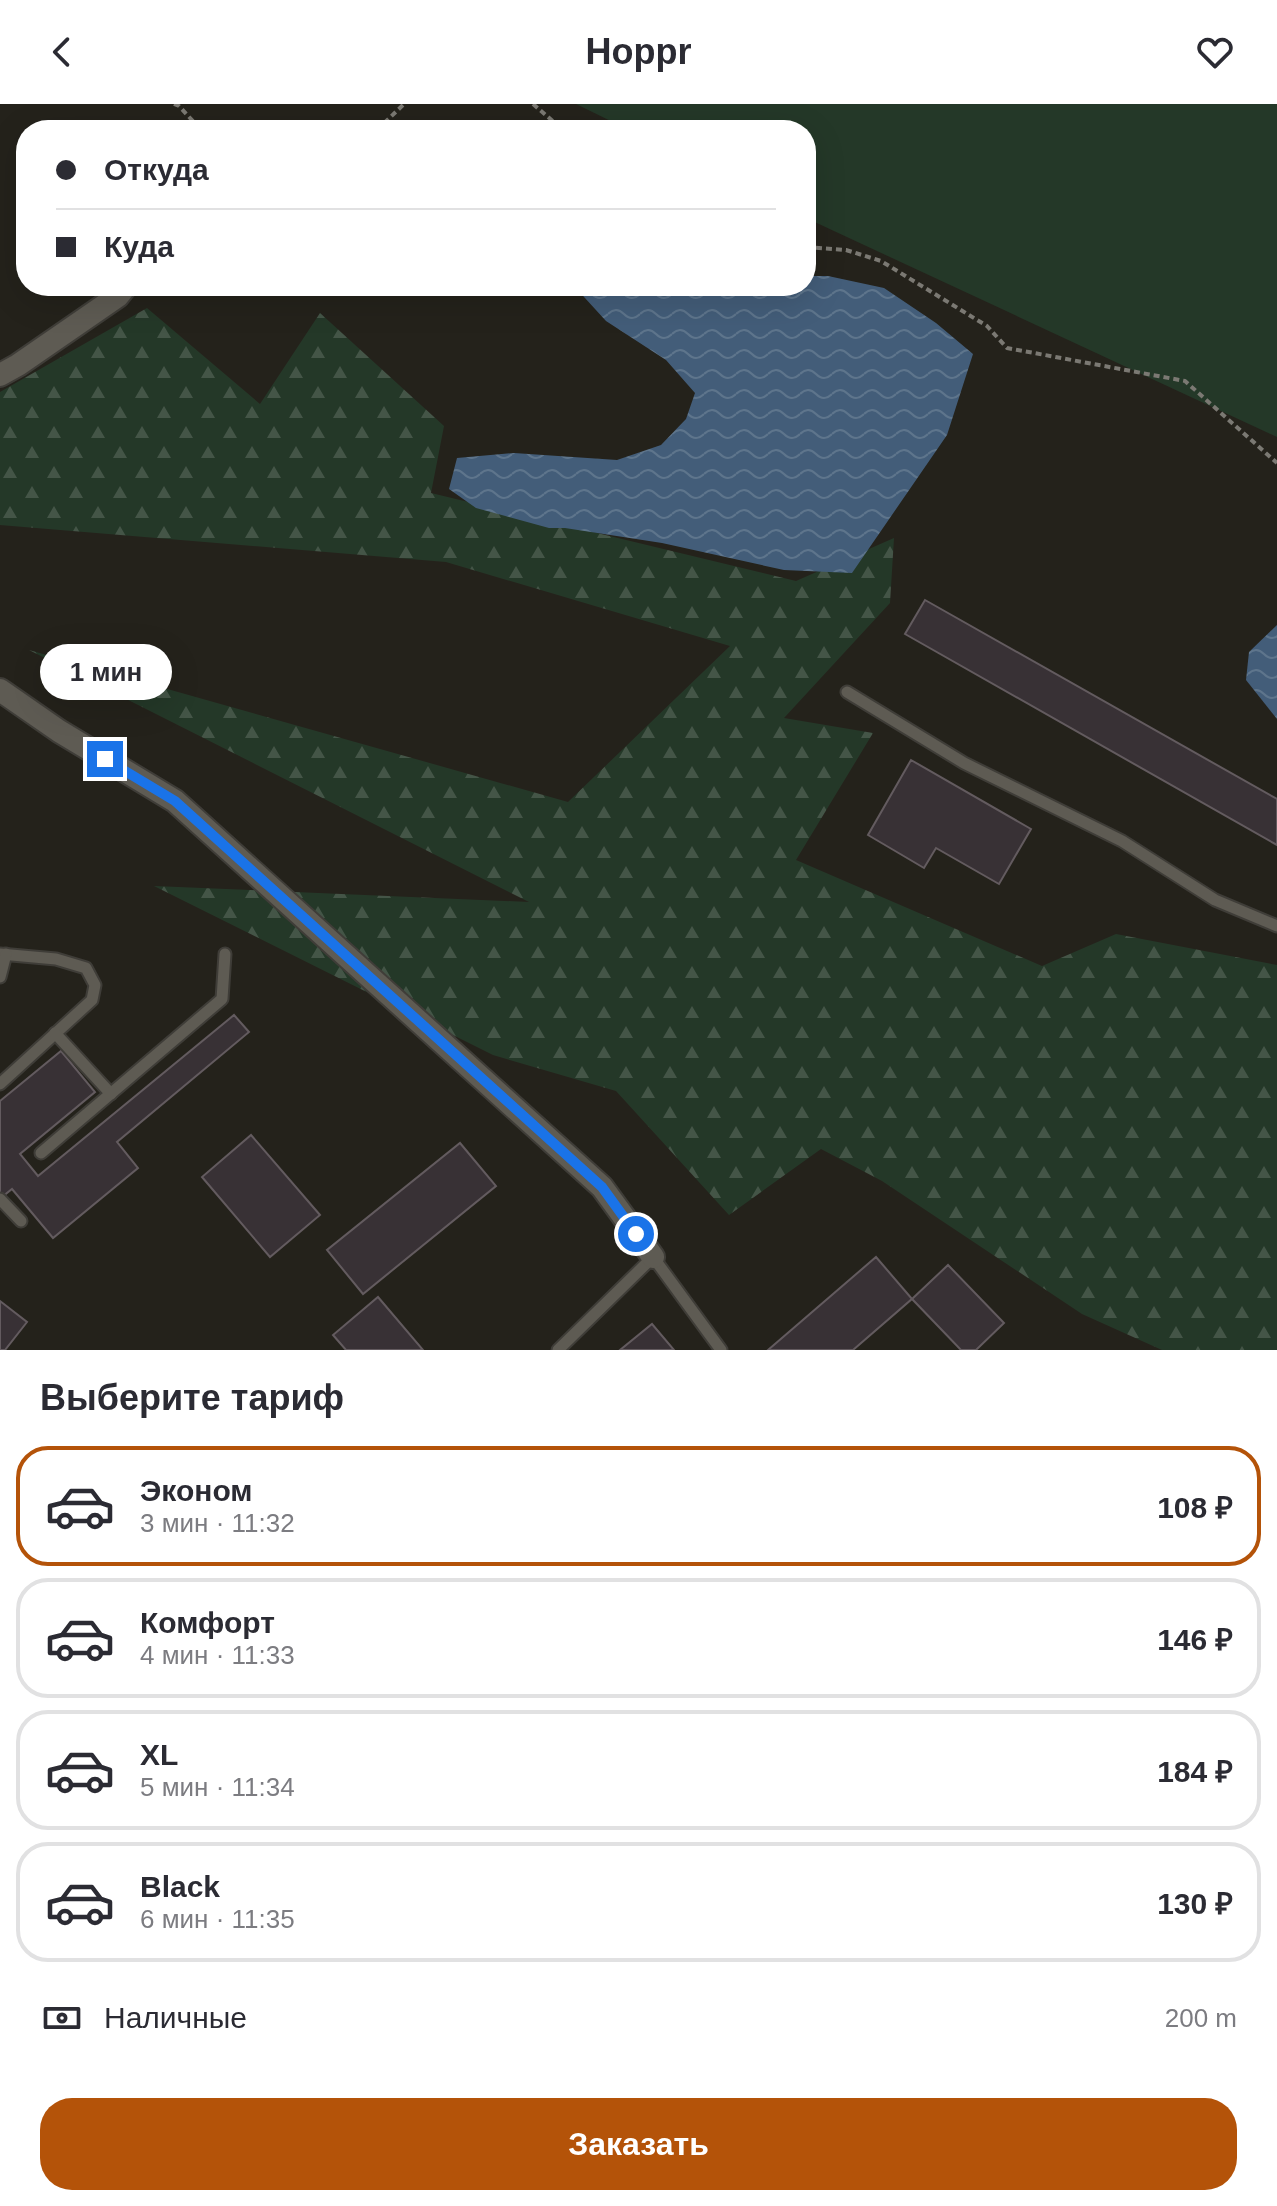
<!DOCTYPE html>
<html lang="ru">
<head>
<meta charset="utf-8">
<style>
  body { margin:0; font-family:Helvetica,sans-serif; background:#f2f2f3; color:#2b2b33; height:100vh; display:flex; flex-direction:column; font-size:30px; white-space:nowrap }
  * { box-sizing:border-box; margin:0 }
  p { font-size:26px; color:#7c7c81 }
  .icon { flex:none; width:44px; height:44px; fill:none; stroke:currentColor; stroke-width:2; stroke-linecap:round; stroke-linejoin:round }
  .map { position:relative; height:1246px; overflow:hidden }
  .details { display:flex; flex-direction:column; background:#fff; flex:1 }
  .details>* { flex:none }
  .guide { position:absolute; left:16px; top:16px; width:800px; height:176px; border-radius:32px; box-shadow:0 8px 32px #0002; display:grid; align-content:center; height:176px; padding:0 40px; background:#fff }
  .end { position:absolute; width:36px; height:36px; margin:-18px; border:10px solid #1a73e8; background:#fff; box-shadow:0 0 0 4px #fff }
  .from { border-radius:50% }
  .bubble { position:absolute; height:56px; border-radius:28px; background:#fff; box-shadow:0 8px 32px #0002; font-size:26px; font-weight:700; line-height:56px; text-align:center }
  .guide b { display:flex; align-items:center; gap:28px; height:76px; font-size:30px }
  .guide b+b { border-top:2px solid #e1e1e2 }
  .guide i { width:20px; height:20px; background:#2b2b33 }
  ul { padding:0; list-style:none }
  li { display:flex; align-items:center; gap:24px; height:120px; margin:0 16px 12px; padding:0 24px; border:4px solid #e1e1e2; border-radius:32px }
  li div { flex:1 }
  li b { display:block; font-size:30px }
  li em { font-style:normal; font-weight:700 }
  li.active { border-color:#b45309 }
  li>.icon { width:72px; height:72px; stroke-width:1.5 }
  h2 { padding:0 40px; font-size:36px; line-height:96px }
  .pay { display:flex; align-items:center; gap:20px; height:88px; padding:0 40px; font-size:30px }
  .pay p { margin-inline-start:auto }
  .button { display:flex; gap:16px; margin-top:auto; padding:16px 40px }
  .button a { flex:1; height:92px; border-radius:32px; background:#b45309; color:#fff; font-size:32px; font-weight:700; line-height:92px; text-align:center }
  header { display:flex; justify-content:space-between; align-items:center; height:104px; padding:0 40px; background:#fff; font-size:36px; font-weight:700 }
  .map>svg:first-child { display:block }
  .green { fill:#243828 }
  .forest { fill:url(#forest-firs) }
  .water { fill:url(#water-waves) }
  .building { fill:#383135; stroke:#635b5f; stroke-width:2 }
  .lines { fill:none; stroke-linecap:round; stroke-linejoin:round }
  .service-casing { stroke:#3f3d38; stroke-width:15 }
  .minor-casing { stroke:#3f3d38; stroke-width:26 }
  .path { stroke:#7b7973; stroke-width:4; stroke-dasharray:6 4; stroke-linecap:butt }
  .service { stroke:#5e5b53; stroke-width:11 }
  .minor { stroke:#5e5b53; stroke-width:22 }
  .route { stroke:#1a73e8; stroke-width:10 }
</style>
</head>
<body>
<header><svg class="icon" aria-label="back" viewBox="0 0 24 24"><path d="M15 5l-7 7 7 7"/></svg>Hoppr<svg class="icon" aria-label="heart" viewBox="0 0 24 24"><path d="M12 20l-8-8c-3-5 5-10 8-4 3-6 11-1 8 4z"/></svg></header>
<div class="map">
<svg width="1277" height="1246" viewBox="0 0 1277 1246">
  <defs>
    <pattern id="forest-firs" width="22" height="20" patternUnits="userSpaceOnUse" patternTransform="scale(2)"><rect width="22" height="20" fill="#243828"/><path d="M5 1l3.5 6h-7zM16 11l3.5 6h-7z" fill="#445547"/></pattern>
    <pattern id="water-waves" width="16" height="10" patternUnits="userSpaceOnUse" patternTransform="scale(2)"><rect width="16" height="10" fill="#435d79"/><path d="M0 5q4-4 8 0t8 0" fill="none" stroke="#5e758c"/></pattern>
  </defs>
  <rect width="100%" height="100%" fill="#24221b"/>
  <polygon class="green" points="576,0 1277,0 1277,333 806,114 806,26 629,26"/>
  <polygon class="forest" points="147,204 260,300 320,209 444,322 431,389 796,477 894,434 890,499 784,614 873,629 796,756 1042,862 1116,830 1277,861 1277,1246 1162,1246 1082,1210 882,1077 821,1045 729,1111 616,987 493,951 154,782 529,798 29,546 568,698 730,542 446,458 0,421 0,288"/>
  <g class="water">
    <polygon points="806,172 828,172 884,184 936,219 973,250 947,331 852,469 784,466 662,439 565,424 549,424 476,404 449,385 457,354 514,349 617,356 661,341 686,315 695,289 666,256 606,217 574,182 806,182"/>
    <polygon points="1277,521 1277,615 1246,576 1249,548"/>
  </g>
  <g class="building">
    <polygon points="925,496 1277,695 1277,741 905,530"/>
    <polygon points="911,656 1031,725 999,780 936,744 924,764 868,731"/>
    <polygon points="234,911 249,928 117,1038 138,1064 53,1134 12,1085 2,1093 0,1090 0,997 61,947 95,988 20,1050 38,1072"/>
    <polygon points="251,1031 320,1111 270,1153 202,1073"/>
    <polygon points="460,1039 496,1082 363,1190 327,1146"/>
    <polygon points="876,1153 912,1195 948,1161 1004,1219 976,1246 961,1246 912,1195 853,1246 768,1246"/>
    <polygon points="378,1193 423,1246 346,1246 333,1231"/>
    <polygon points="0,1197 27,1218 5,1246 0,1246"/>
    <polygon points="652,1220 674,1246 620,1246"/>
  </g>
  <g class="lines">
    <defs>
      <g id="service">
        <polyline points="847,588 964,659 1122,737 1215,796 1277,822"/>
        <polyline points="0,850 56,855 86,864 95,881 92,896 0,980"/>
        <polyline points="0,873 6,850"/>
        <polyline points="55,929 111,990"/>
        <polyline points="41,1049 222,895 225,850"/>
        <polyline points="0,1095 21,1117"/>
        <polyline points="558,1246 653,1153 721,1246"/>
      </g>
      <g id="minor">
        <polyline points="0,271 18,261 118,192 126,182"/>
        <polyline points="0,586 59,627 175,697 602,1083 653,1153"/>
      </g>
    </defs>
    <use href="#service" class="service-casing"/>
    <use href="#minor" class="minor-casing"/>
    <g class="path">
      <polyline points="174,0 179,2 201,26"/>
      <polyline points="533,0 563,26"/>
      <polyline points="377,26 404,0"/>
      <polyline points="806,143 846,146 881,157 987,222 1007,244 1185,277 1277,359"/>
    </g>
    <use href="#service" class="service"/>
    <use href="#minor" class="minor"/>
  </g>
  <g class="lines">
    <polyline class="route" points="105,655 175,697 602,1083 636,1130"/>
  </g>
</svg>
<i class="end from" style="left:636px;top:1130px"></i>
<i class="end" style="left:105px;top:655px"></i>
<div class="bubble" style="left:40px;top:540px;width:132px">1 мин</div>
<div class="guide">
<b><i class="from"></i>Откуда</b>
<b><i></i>Куда</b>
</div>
</div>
<section class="details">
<h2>Выберите тариф</h2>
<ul>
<li class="active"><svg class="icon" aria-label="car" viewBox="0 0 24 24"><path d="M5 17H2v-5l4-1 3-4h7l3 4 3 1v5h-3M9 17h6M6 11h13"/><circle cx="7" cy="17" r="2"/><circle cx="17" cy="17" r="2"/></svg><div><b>Эконом</b><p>3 мин · 11:32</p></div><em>108 ₽</em></li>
<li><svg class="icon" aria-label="car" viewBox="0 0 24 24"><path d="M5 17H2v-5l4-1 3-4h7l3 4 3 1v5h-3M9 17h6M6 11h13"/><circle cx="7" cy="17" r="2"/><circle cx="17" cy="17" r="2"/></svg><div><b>Комфорт</b><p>4 мин · 11:33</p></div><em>146 ₽</em></li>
<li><svg class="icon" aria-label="car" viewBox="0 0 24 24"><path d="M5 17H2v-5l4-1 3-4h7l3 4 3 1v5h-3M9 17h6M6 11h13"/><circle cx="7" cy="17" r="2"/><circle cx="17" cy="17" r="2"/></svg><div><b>XL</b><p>5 мин · 11:34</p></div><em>184 ₽</em></li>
<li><svg class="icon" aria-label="car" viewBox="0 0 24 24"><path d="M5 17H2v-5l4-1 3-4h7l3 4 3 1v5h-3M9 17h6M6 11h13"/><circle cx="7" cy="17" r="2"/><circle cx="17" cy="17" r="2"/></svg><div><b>Black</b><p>6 мин · 11:35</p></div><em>130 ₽</em></li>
</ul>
<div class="pay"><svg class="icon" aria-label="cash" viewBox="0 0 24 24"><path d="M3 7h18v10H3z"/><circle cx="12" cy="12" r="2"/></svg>Наличные<p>200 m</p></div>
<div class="button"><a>Заказать</a></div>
</section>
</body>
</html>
